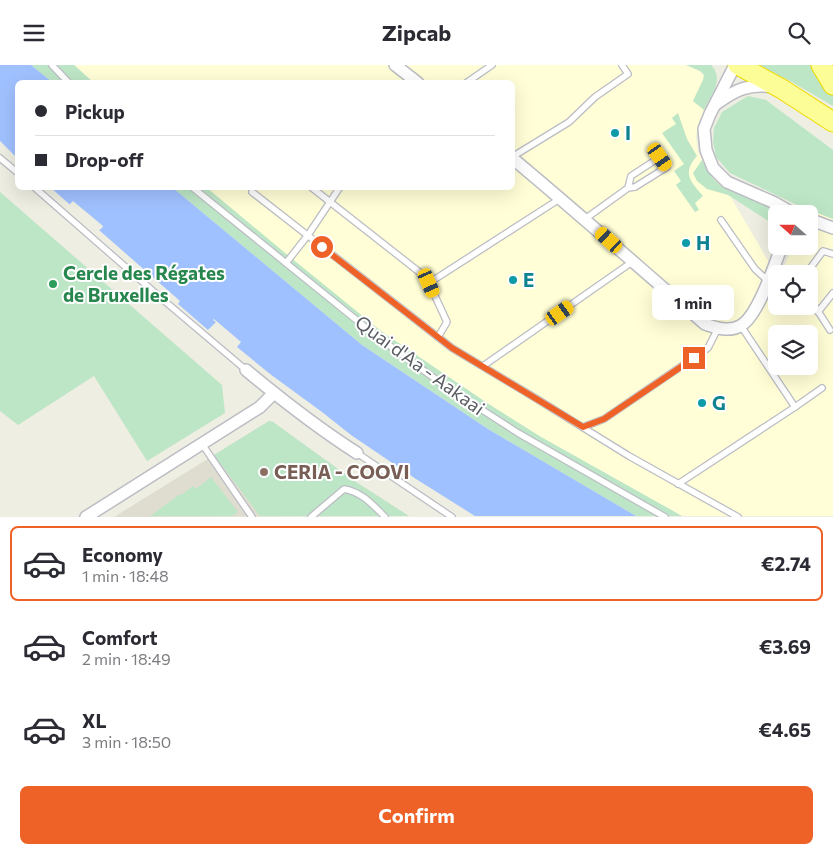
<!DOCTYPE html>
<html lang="en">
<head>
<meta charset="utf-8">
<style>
  body { margin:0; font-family:Commissioner,sans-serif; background:#f7f7f7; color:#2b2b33; height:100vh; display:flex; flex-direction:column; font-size:19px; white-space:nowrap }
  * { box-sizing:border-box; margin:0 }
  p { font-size:16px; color:#7c7c81 }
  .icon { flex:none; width:28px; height:28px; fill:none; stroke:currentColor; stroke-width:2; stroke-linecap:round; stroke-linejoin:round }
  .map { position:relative; height:452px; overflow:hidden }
  .side { display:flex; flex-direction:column; background:#fff; flex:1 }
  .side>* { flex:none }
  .hud { position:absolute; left:15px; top:15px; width:500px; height:110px; border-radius:8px; box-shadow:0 5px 20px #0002; display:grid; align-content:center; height:110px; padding:0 20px; background:#fff }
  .needle { width:32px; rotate:291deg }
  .buttons { position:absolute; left:768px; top:140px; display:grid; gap:10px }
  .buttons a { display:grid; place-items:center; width:50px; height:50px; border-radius:8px; background:#fff; box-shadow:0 5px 20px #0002; font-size:25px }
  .end { position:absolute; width:22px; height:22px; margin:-11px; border:6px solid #ee6227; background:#fff; box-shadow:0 0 0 2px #fff }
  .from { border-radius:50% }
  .bubble { position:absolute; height:35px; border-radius:8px; background:#fff; box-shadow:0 5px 20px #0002; font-size:16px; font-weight:700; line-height:35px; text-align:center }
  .car { position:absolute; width:15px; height:30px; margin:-15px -8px; border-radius:6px; box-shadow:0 0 4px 1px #0007; background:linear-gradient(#f5c518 24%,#345 0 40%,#f5c518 0 76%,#345 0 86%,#f5c518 0) }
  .hud b { display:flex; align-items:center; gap:18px; height:48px; font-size:19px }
  .hud b+b { border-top:1px solid #e1e1e2 }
  .hud i { width:12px; height:12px; background:#2b2b33 }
  ul { padding:9px 0 0; list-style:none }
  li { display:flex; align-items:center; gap:15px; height:75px; margin:0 10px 8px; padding:0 10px; border:2px solid transparent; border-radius:8px }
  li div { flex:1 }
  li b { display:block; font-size:19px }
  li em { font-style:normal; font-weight:700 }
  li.on { border-color:#ee6227 }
  li>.icon { width:45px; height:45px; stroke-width:1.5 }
  .action { display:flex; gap:10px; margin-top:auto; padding:10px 20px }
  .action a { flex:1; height:58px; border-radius:8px; background:#ee6227; color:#fff; font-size:20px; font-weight:700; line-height:58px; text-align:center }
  header { display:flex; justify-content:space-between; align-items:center; height:65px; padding:0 20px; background:#fff; font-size:22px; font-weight:700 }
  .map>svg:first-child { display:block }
  .commercial { fill:#fffed6; fill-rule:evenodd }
  .education { fill:#deddd0 }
  .green { fill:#bde6c6 }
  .water { fill:#a0c1ff }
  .pier { fill:#eeeee2 }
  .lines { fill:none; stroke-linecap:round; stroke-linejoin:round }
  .service-casing { stroke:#bcbdc4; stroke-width:8 }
  .minor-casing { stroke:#bcbdc4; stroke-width:14 }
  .trunk-casing { stroke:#efd900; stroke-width:21 }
  .service { stroke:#fff; stroke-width:5.5 }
  .minor { stroke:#fff; stroke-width:11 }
  .trunk { stroke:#fcfd96; stroke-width:19 }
  .route { stroke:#ee6227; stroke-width:6 }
  .culture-dot { fill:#0f9aa8; stroke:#fff; stroke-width:2 }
  .leisure-dot { fill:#2e9e5b; stroke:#fff; stroke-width:2 }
  .education-dot { fill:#8d6e63; stroke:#fff; stroke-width:2 }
  .labels { text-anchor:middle; stroke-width:4; stroke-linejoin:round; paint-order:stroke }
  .culture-label { font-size:19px; font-weight:bold; fill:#0d838f; stroke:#fff; text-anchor:start }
  .leisure-label { font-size:19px; font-weight:bold; fill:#27864d; stroke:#fff; text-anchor:start }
  .street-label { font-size:19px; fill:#5a5c63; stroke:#fff }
  .education-label { font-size:19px; font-weight:bold; fill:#785e54; stroke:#fff; text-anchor:start }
</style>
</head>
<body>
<header><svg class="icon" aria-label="menu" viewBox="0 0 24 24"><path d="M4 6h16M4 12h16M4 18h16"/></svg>Zipcab<svg class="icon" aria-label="search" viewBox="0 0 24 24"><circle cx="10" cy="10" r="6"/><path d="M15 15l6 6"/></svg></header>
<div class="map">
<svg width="833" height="452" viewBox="0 0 833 452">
  <rect width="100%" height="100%" fill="#eeeee2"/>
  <path class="commercial" d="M 74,0 L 686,0 L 700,6 L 704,10 L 703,15 L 693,36 L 704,45 L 698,61 L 696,72 L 698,86 L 707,105 L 715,116 L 726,124 L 776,209 L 776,241 L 809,241 L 809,209 L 781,209 L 793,181 L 809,181 L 809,149 L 807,149 L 809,144 L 833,154 L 833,451 L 682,451 L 541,372 L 487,338 L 381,266 L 290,193 L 207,123 L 512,122 L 512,18 L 93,18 ZM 776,269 L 809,269 L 809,301 L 776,301 Z"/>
  <polygon class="education" points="269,356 273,357 356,417 409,451 114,452"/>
  <g class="green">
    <polygon points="31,0 74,0 93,17 52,17"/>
    <path d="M 686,0 L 711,0 C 725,14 711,30 704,45 L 693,36 L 703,15 L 704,10 L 700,6 Z"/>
    <polygon points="758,0 833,0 833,41 792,17"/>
    <polygon points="748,31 766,35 833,85 833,154 795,139 730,108 716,92 713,77 714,63 722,47"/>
    <path d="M 678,48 L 687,74 L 697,91 C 682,108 690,116 703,131 L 695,138 L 699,145 L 695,147 L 676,120 L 681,116 L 674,106 L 684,99 L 662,68 L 676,59 L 672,53 Z"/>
    <path d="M 702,95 C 708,107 715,119 727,124 C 739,131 768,137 775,149 C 777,152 776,157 776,161 L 728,130 L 707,124 L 697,116 L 693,108 Z"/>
    <polygon points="173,123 207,123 290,192 381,266 487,338 541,372 682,451 636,451 488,364 362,280"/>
    <polygon points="0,127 222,320 225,348 147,396 94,311 18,360 0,346"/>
    <polygon points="269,356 273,357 356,417 409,451 260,451 214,390"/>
    <polygon points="211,412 238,447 232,451 150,451 180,429 181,430 193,421 196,424"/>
  </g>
  <g class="water">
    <polygon points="0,0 31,0 52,17 18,18 17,93 0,76"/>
    <polygon points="51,123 173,123 362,280 488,364 636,451 475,451 416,414 351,370 322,347 270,309 237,282 241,277 214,254 213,255 216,257 208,265 178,239 180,236"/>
  </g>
  <polygon class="pier" points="73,136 103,161 102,163 98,166 68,141"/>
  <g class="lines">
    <defs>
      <g id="service">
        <polyline points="52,0 69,18"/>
        <polyline points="466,18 492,0"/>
        <polyline points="512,92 569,57 595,32 628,9 622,0"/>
        <polyline points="0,93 18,108"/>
        <polyline points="34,122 161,233 246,305"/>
        <polyline points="192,122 375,270 445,321 518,368 665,452"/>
        <polyline points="311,122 418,206 429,218 561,133"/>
        <polyline points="252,127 452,283 537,334 629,391 738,452"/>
        <polyline points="585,154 628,123 635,122 667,102 660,92 631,111 628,123"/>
        <polyline points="721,155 755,204 768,216"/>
        <polyline points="286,198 308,170 340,122"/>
        <polyline points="806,209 823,186 833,189"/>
        <polyline points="429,218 447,257 438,272"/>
        <polyline points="809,232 830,265"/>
        <polyline points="818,247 833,228"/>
        <polyline points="483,301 632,197"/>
        <polyline points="795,342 822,323"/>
        <polyline points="583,362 604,354 708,283 718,263"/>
        <polyline points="202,379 252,452"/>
        <polyline points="357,388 452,452"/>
        <polyline points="678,419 795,342 741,261"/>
        <path d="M 311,452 L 344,424 C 362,427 373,440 385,452"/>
      </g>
      <g id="minor">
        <polyline points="395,0 418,18"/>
        <polyline points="735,0 710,49 704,64 706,85 713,103 727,117 775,138 794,149"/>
        <path d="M 716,39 C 735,25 749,18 773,22"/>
        <path d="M 512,93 C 578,148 641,204 705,259 C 716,263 729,267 740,261 C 758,252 774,200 782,181"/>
        <polyline points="809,154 833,163"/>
        <path d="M 246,305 C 282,335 318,363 357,388"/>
        <polyline points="86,452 260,342 274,328"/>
      </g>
      <g id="trunk">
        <polyline points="738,0 782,24 833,57"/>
        <polyline points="821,0 833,20"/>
      </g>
    </defs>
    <use href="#service" class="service-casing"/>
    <use href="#minor" class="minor-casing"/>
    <use href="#trunk" class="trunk-casing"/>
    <use href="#service" class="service"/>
    <use href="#minor" class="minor"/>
    <use href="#trunk" class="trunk"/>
  </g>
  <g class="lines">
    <polyline class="route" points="322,182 452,283 583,362 604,354 694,293"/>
  </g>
  <g class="culture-dot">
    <circle cx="615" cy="68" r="5"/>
    <circle cx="686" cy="178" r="5"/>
    <circle cx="513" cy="215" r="5"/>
    <circle cx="702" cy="338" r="5"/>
  </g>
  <circle class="leisure-dot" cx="53" cy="219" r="5"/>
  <circle class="education-dot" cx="264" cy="407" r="5"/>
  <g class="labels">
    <g class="culture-label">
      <text x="625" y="75">I</text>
      <text x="696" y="185">H</text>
      <text x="523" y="222">E</text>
      <text x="712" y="345">G</text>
    </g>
    <g class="leisure-label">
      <text x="63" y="215">Cercle des Régates<tspan x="63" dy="22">de Bruxelles</tspan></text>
    </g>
    <g class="street-label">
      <text transform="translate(420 300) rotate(36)" y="7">Quai d'Aa - Aakaai</text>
    </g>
    <g class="education-label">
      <text x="274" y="414">CERIA - COOVI</text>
    </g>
  </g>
</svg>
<div class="buttons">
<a><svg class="needle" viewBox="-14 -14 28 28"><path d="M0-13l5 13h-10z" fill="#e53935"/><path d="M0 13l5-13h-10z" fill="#7c7c81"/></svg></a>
<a><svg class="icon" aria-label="locate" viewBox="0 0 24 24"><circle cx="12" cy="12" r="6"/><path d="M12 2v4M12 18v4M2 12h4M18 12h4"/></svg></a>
<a><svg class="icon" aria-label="layers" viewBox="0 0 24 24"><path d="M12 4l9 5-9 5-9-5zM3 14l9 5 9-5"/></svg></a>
</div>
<i class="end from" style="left:322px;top:182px"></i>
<i class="end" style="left:694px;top:293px"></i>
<div class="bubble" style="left:652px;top:220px;width:82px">1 min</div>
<i class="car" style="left:660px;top:92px;rotate:145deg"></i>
<i class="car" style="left:609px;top:175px;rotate:312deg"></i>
<i class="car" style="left:429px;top:218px;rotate:156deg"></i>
<i class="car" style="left:560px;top:248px;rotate:55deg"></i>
<div class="hud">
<b><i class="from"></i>Pickup</b>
<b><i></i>Drop-off</b>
</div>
</div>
<section class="side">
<ul>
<li class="on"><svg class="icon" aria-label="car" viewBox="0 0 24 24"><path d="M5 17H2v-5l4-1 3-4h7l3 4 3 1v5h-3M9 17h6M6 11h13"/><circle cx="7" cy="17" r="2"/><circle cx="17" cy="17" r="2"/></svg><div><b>Economy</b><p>1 min · 18:48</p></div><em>€2.74</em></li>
<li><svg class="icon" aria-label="car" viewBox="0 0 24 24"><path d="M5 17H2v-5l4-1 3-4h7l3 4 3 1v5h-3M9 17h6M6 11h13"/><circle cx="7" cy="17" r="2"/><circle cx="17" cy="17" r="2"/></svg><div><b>Comfort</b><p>2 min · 18:49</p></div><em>€3.69</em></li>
<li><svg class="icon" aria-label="car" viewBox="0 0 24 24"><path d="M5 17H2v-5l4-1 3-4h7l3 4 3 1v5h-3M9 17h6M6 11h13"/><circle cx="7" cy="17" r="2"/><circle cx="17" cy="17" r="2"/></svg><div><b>XL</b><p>3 min · 18:50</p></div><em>€4.65</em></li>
</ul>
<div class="action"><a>Confirm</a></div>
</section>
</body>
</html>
